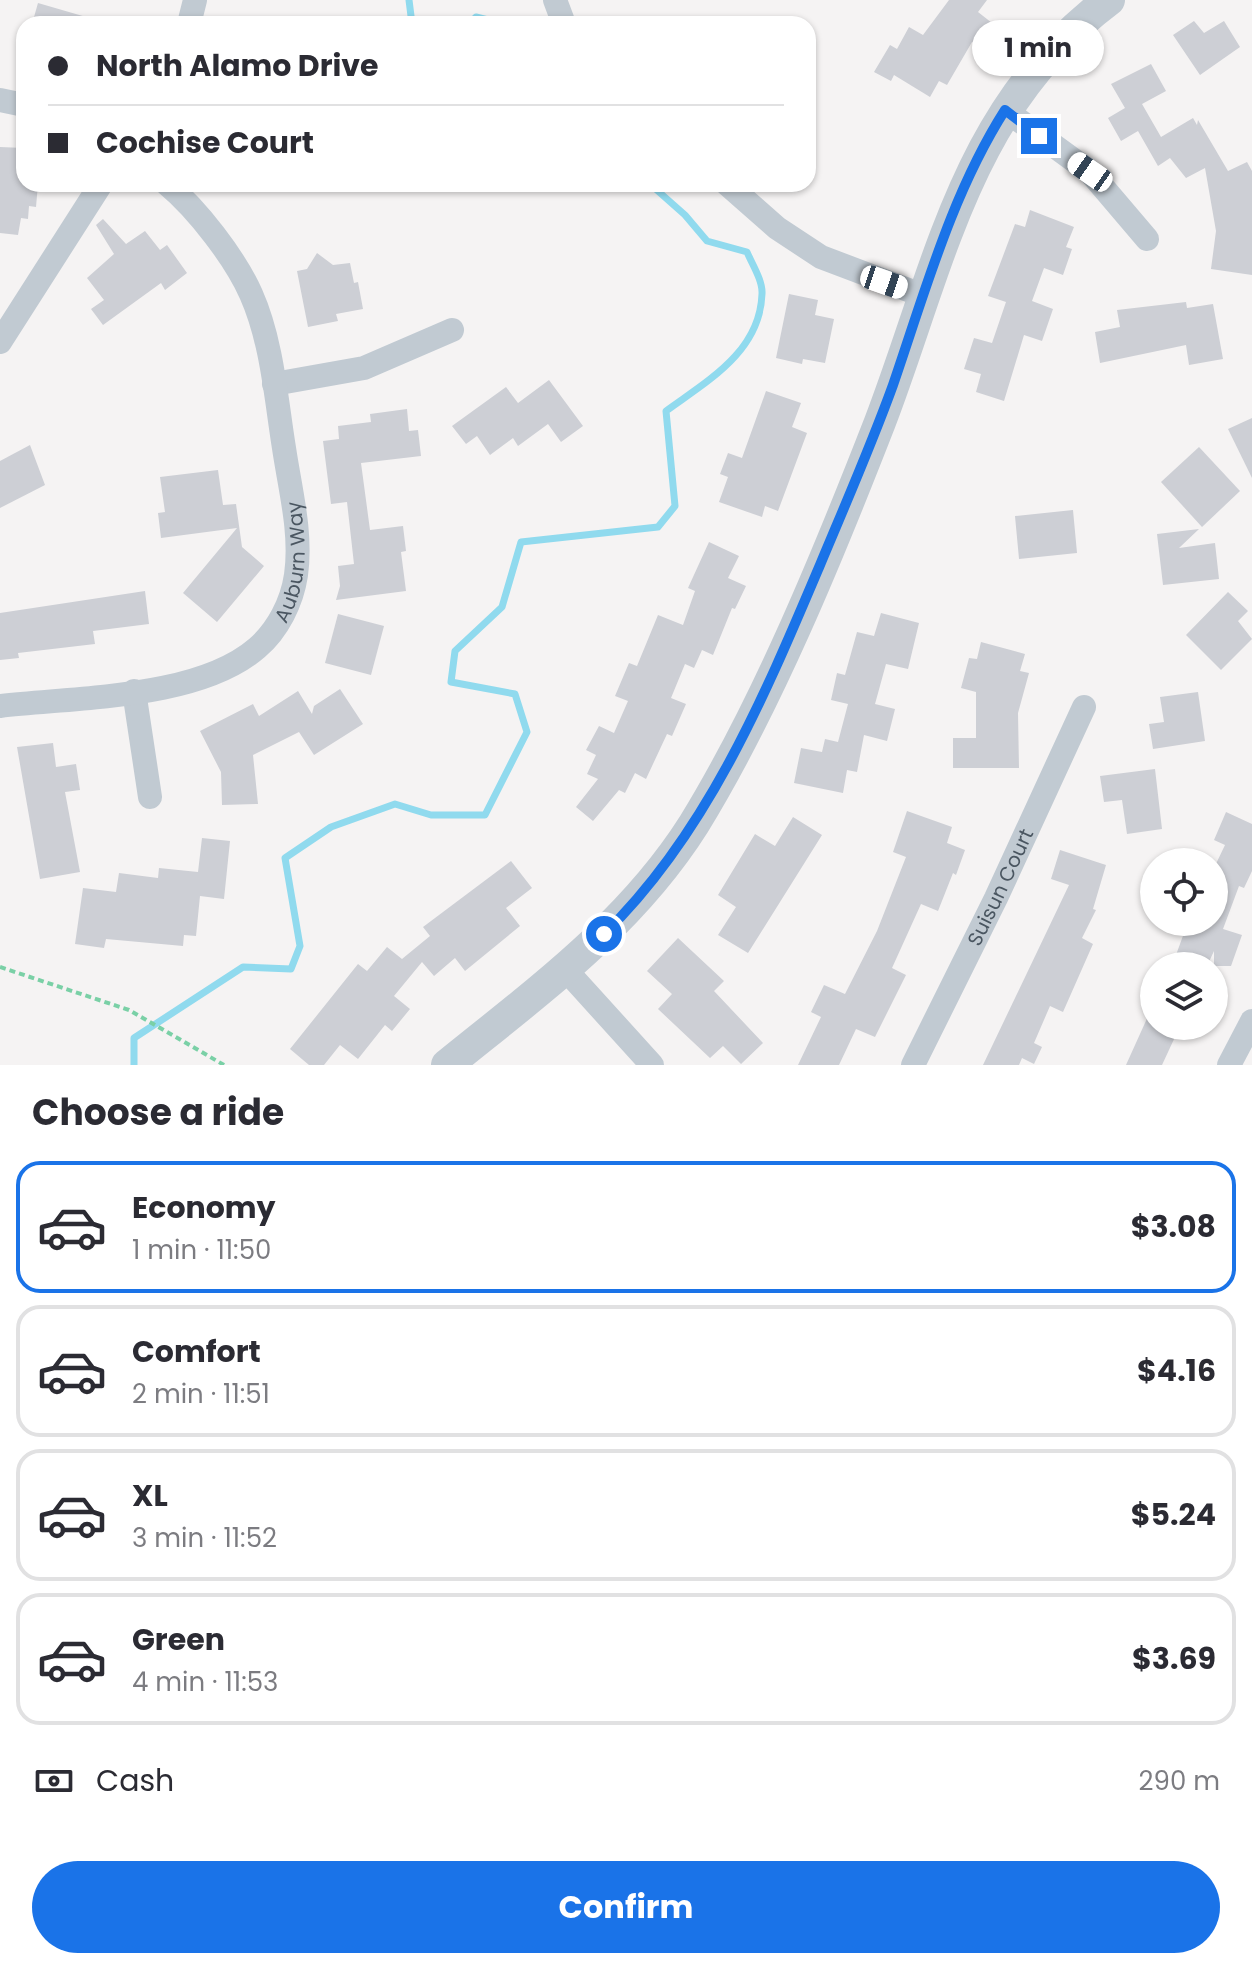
<!DOCTYPE html>
<html lang="en">
<head>
<meta charset="utf-8">
<style>
  body { margin:0; font-family:Poppins,sans-serif; background:#f2f2f3; color:#2b2b33; height:100vh; display:flex; flex-direction:column; font-size:30px; white-space:nowrap }
  * { box-sizing:border-box; margin:0 }
  p { font-size:26px; color:#7c7c81 }
  .icon { flex:none; width:44px; height:44px; fill:none; stroke:currentColor; stroke-width:2; stroke-linecap:round; stroke-linejoin:round }
  .map { position:relative; height:1065px; overflow:hidden }
  .panel { display:flex; flex-direction:column; background:#fff; flex:1 }
  .panel>* { flex:none }
  .hud { position:absolute; left:16px; top:16px; width:800px; height:176px; border-radius:24px; box-shadow:0 2px 6px #0004; display:grid; align-content:center; height:176px; padding:0 32px; background:#fff }
  .controls { position:absolute; left:1140px; top:848px; display:grid; gap:16px }
  .controls a { display:grid; place-items:center; width:88px; height:88px; border-radius:50%; background:#fff; box-shadow:0 2px 6px #0004; font-size:40px }
  .end { position:absolute; width:36px; height:36px; margin:-18px; border:10px solid #1a73e8; background:#fff; box-shadow:0 0 0 4px #fff }
  .from { border-radius:50% }
  .bubble { position:absolute; height:56px; border-radius:28px; background:#fff; box-shadow:0 2px 6px #0004; font-size:26px; font-weight:700; line-height:56px; text-align:center }
  .car { position:absolute; width:24px; height:48px; margin:-24px -12px; border-radius:10px; box-shadow:0 0 6px 2px #0007; background:linear-gradient(#fff 24%,#345 0 40%,#fff 0 76%,#345 0 86%,#fff 0) }
  .hud b { display:flex; align-items:center; gap:28px; height:76px; font-size:30px }
  .hud b+b { border-top:2px solid #e1e1e2 }
  .hud i { width:20px; height:20px; background:#2b2b33 }
  ul { padding:0; list-style:none }
  li { display:flex; align-items:center; gap:24px; height:132px; margin:0 16px 12px; padding:0 16px; border:4px solid #e1e1e2; border-radius:24px }
  li div { flex:1 }
  li b { display:block; font-size:30px }
  li em { font-style:normal; font-weight:700 }
  li.selected { border-color:#1a73e8 }
  li>.icon { width:72px; height:72px; stroke-width:1.5 }
  h2 { padding:0 32px; font-size:36px; line-height:96px }
  .pay { display:flex; align-items:center; gap:20px; height:88px; padding:0 32px; font-size:30px }
  .pay p { margin-inline-start:auto }
  .button { display:flex; gap:16px; margin-top:auto; padding:16px 32px }
  .button a { flex:1; height:92px; border-radius:48px; background:#1a73e8; color:#fff; font-size:32px; font-weight:700; line-height:92px; text-align:center }
  .map>svg:first-child { display:block }
  .lines { fill:none; stroke-linecap:round; stroke-linejoin:round }
  .stream { stroke:#90daee; stroke-width:7 }
  .building { fill:#cdcfd5 }
  .path { stroke:#7ad0a6; stroke-width:4; stroke-dasharray:6 4; stroke-linecap:butt }
  .minor { stroke:#c1cad2; stroke-width:24 }
  .tertiary { stroke:#c1cad2; stroke-width:32 }
  .route { stroke:#1a73e8; stroke-width:10 }
  .labels { text-anchor:middle; stroke-width:7; stroke-linejoin:round; paint-order:stroke }
  .street-label { font-size:20px; fill:#4a5661; stroke:#fff }
</style>
</head>
<body>
<div class="map">
<svg width="1252" height="1065" viewBox="0 0 1252 1065">
  <rect width="100%" height="100%" fill="#f5f3f3"/>
  <g class="lines">
    <g class="stream">
      <polyline points="409,0 412,24"/>
      <polyline points="469,24 476,17 504,24"/>
      <path d="M 134,1065 L 134,1038 L 243,967 L 291,969 L 300,946 L 285,858 L 331,827 L 395,804 L 431,815 L 485,815 L 527,732 L 515,694 L 451,682 L 455,651 L 502,607 L 521,542 L 658,527 L 675,506 L 666,411 C 707,381 760,352 762,294 C 763,281 752,264 747,252 L 707,241 L 685,215 L 650,184"/>
    </g>
  </g>
  <g class="building">
    <polygon points="949,0 987,0 978,12 992,23 976,44 972,42 947,85 939,81 930,97 894,75 891,81 874,72 890,45 897,49 909,27 923,35"/>
    <polygon points="38,3 93,19 92,24 32,24"/>
    <polygon points="1194,21 1204,33 1224,21 1240,47 1200,75 1173,35"/>
    <polygon points="1151,64 1166,91 1142,104 1161,137 1193,118 1197,125 1198,120 1228,171 1247,162 1252,171 1252,275 1211,269 1216,231 1205,168 1186,178 1170,158 1158,166 1138,131 1121,141 1108,118 1125,108 1111,84"/>
    <polygon points="0,147 24,148 24,184 38,184 36,207 29,206 28,219 21,218 18,235 0,233"/>
    <polygon points="1030,210 1074,227 1066,247 1072,249 1063,275 1044,268 1032,301 1053,309 1042,341 1024,335 1004,401 976,392 981,374 964,369 974,338 992,343 1006,302 988,296 1015,224 1025,227"/>
    <polygon points="103,219 126,244 145,231 160,250 167,245 187,273 165,290 161,283 103,325 91,309 104,300 87,278 114,254 96,225"/>
    <polygon points="317,253 333,265 350,263 354,283 358,282 363,309 336,314 338,321 308,327 297,271 307,269"/>
    <polygon points="789,294 818,300 815,315 834,319 825,363 803,359 802,364 776,358"/>
    <polygon points="1186,302 1187,308 1213,304 1223,359 1189,365 1186,345 1100,363 1095,332 1120,327 1117,310"/>
    <polygon points="549,380 583,426 561,442 548,424 518,446 513,438 490,455 477,436 466,444 452,426 506,387 518,403"/>
    <polygon points="766,391 801,403 792,427 807,433 778,511 765,506 762,517 719,502 728,477 720,474 728,453 742,458"/>
    <polygon points="407,409 409,431 418,430 421,456 361,463 370,530 403,526 406,551 401,552 406,591 336,600 340,586 338,566 354,564 347,502 331,504 323,441 339,439 338,426 371,422 370,414"/>
    <polygon points="1252,418 1252,478 1228,429"/>
    <polygon points="30,445 45,485 0,508 0,461"/>
    <polygon points="1199,447 1240,491 1202,527 1161,482"/>
    <polygon points="218,470 223,505 236,504 242,547 264,566 217,622 183,593 237,528 161,538 158,513 165,512 160,477"/>
    <polygon points="1073,510 1077,553 1019,559 1015,516"/>
    <polygon points="1199,529 1179,548 1215,543 1219,579 1163,585 1157,534"/>
    <polygon points="709,542 739,556 728,578 746,586 735,609 732,608 713,655 702,650 694,668 685,664 671,698 686,704 672,736 667,734 646,779 635,773 625,793 619,790 593,821 576,807 598,779 587,774 596,755 586,750 599,726 614,733 628,701 615,696 629,663 637,666 658,615 683,625 695,591 688,588"/>
    <polygon points="145,591 149,624 93,631 95,644 18,653 19,658 0,660 0,613"/>
    <polygon points="1228,592 1248,611 1238,621 1252,639 1221,670 1186,635"/>
    <polygon points="881,613 919,623 908,669 886,664 875,704 895,709 887,741 864,735 857,772 847,770 843,793 794,783 801,748 822,752 825,739 838,742 848,704 831,700 837,673 845,675 857,632 874,636"/>
    <polygon points="338,614 384,626 371,675 325,663"/>
    <polygon points="981,642 1025,654 1020,671 1029,673 1018,713 1019,768 953,768 953,738 976,738 976,692 961,688 969,658 977,659"/>
    <polygon points="340,689 363,724 314,755 299,732 253,755 258,804 222,805 221,772 200,731 253,704 259,716 298,691 312,714 314,706"/>
    <polygon points="1198,692 1205,741 1153,749 1149,724 1164,722 1160,697"/>
    <polygon points="53,743 56,767 76,764 80,790 65,792 80,872 40,879 17,747"/>
    <polygon points="1155,769 1162,829 1127,834 1122,800 1104,802 1100,776"/>
    <polygon points="907,811 952,827 947,843 965,850 956,875 953,873 938,911 921,904 892,968 906,975 875,1037 856,1029 839,1065 798,1065 821,1017 811,1012 824,985 845,994 877,931 906,857 893,852"/>
    <polygon points="1226,812 1252,824 1252,871 1244,888 1239,886 1223,929 1242,935 1231,966 1214,966 1214,951 1207,966 1172,966 1188,922 1214,922 1214,868 1225,845 1214,840"/>
    <polygon points="793,817 822,835 748,953 718,935 736,907 718,895 755,834 775,846"/>
    <polygon points="202,838 230,841 224,899 200,896 196,936 184,935 183,946 106,939 104,948 75,944 83,888 116,892 119,873 158,878 159,868 198,872"/>
    <polygon points="1060,850 1106,865 1093,909 1096,910 1082,938 1093,944 1063,1012 1050,1006 1034,1043 1042,1047 1034,1064 1022,1058 1019,1065 983,1065 1069,885 1051,879"/>
    <polygon points="511,861 532,888 506,908 520,926 465,971 455,958 434,976 422,962 394,996 410,1009 392,1031 385,1025 358,1059 340,1045 324,1065 309,1065 290,1049 358,964 367,971 387,947 402,959 430,936 423,927"/>
    <polygon points="678,938 724,981 714,991 763,1043 741,1064 723,1046 710,1058 658,1009 672,994 647,971"/>
    <polygon points="1154,1003 1154,1027 1175,1037 1162,1065 1126,1065"/>
  </g>
  <g class="lines">
    <polyline class="path" points="0,967 129,1010 224,1065"/>
    <g class="minor">
      <polyline points="555,0 564,24"/>
      <polyline points="189,24 195,0"/>
      <polyline points="0,100 24,105"/>
      <polyline points="1005,110 1090,172 1147,239"/>
      <polyline points="727,184 777,228 821,257 924,296"/>
      <polyline points="0,342 101,184"/>
      <polyline points="274,384 364,368 452,330"/>
      <polyline points="134,691 150,797"/>
      <path id="s1" d="M 0,706 C 76,697 198,699 257,648 C 278,630 292,602 296,575 C 302,533 290,489 284,448 C 276,398 272,341 251,294 C 235,258 197,209 167,184"/>
      <polyline points="565,969 652,1065"/>
      <path id="s2" d="M 913,1065 L 996,898 L 1084,707"/>
      <polyline points="1229,1065 1252,1021"/>
    </g>
    <path class="tertiary" d="M 447,1065 C 537,992 631,924 694,824 C 767,705 829,553 880,422 C 940,265 966,107 1109,0"/>
  </g>
  <g class="lines">
    <path class="route" d="M 604,934 C 707,834 765,695 820,565 C 845,505 871,446 893,385 C 925,292 952,193 1005,110 L 1039,136"/>
  </g>
  <g class="labels">
    <g class="street-label">
      <text dy="7" stroke="none"><textPath href="#s1" startOffset="364">Auburn Way</textPath></text>
      <text dy="7" stroke="none"><textPath href="#s2" startOffset="198">Suisun Court</textPath></text>
    </g>
  </g>
</svg>
<div class="controls">
<a><svg class="icon" aria-label="locate" viewBox="0 0 24 24"><circle cx="12" cy="12" r="6"/><path d="M12 2v4M12 18v4M2 12h4M18 12h4"/></svg></a>
<a><svg class="icon" aria-label="layers" viewBox="0 0 24 24"><path d="M12 4l9 5-9 5-9-5zM3 14l9 5 9-5"/></svg></a>
</div>
<i class="end from" style="left:604px;top:934px"></i>
<i class="end" style="left:1039px;top:136px"></i>
<div class="bubble" style="left:972px;top:20px;width:132px">1 min</div>
<i class="car" style="left:1090px;top:172px;rotate:305deg"></i>
<i class="car" style="left:884px;top:282px;rotate:109deg"></i>
<div class="hud">
<b><i class="from"></i>North Alamo Drive</b>
<b><i></i>Cochise Court</b>
</div>
</div>
<section class="panel">
<h2>Choose a ride</h2>
<ul>
<li class="selected"><svg class="icon" aria-label="car" viewBox="0 0 24 24"><path d="M5 17H2v-5l4-1 3-4h7l3 4 3 1v5h-3M9 17h6M6 11h13"/><circle cx="7" cy="17" r="2"/><circle cx="17" cy="17" r="2"/></svg><div><b>Economy</b><p>1 min · 11:50</p></div><em>$3.08</em></li>
<li><svg class="icon" aria-label="car" viewBox="0 0 24 24"><path d="M5 17H2v-5l4-1 3-4h7l3 4 3 1v5h-3M9 17h6M6 11h13"/><circle cx="7" cy="17" r="2"/><circle cx="17" cy="17" r="2"/></svg><div><b>Comfort</b><p>2 min · 11:51</p></div><em>$4.16</em></li>
<li><svg class="icon" aria-label="car" viewBox="0 0 24 24"><path d="M5 17H2v-5l4-1 3-4h7l3 4 3 1v5h-3M9 17h6M6 11h13"/><circle cx="7" cy="17" r="2"/><circle cx="17" cy="17" r="2"/></svg><div><b>XL</b><p>3 min · 11:52</p></div><em>$5.24</em></li>
<li><svg class="icon" aria-label="car" viewBox="0 0 24 24"><path d="M5 17H2v-5l4-1 3-4h7l3 4 3 1v5h-3M9 17h6M6 11h13"/><circle cx="7" cy="17" r="2"/><circle cx="17" cy="17" r="2"/></svg><div><b>Green</b><p>4 min · 11:53</p></div><em>$3.69</em></li>
</ul>
<div class="pay"><svg class="icon" aria-label="cash" viewBox="0 0 24 24"><path d="M3 7h18v10H3z"/><circle cx="12" cy="12" r="2"/></svg>Cash<p>290 m</p></div>
<div class="button"><a>Confirm</a></div>
</section>
</body>
</html>
